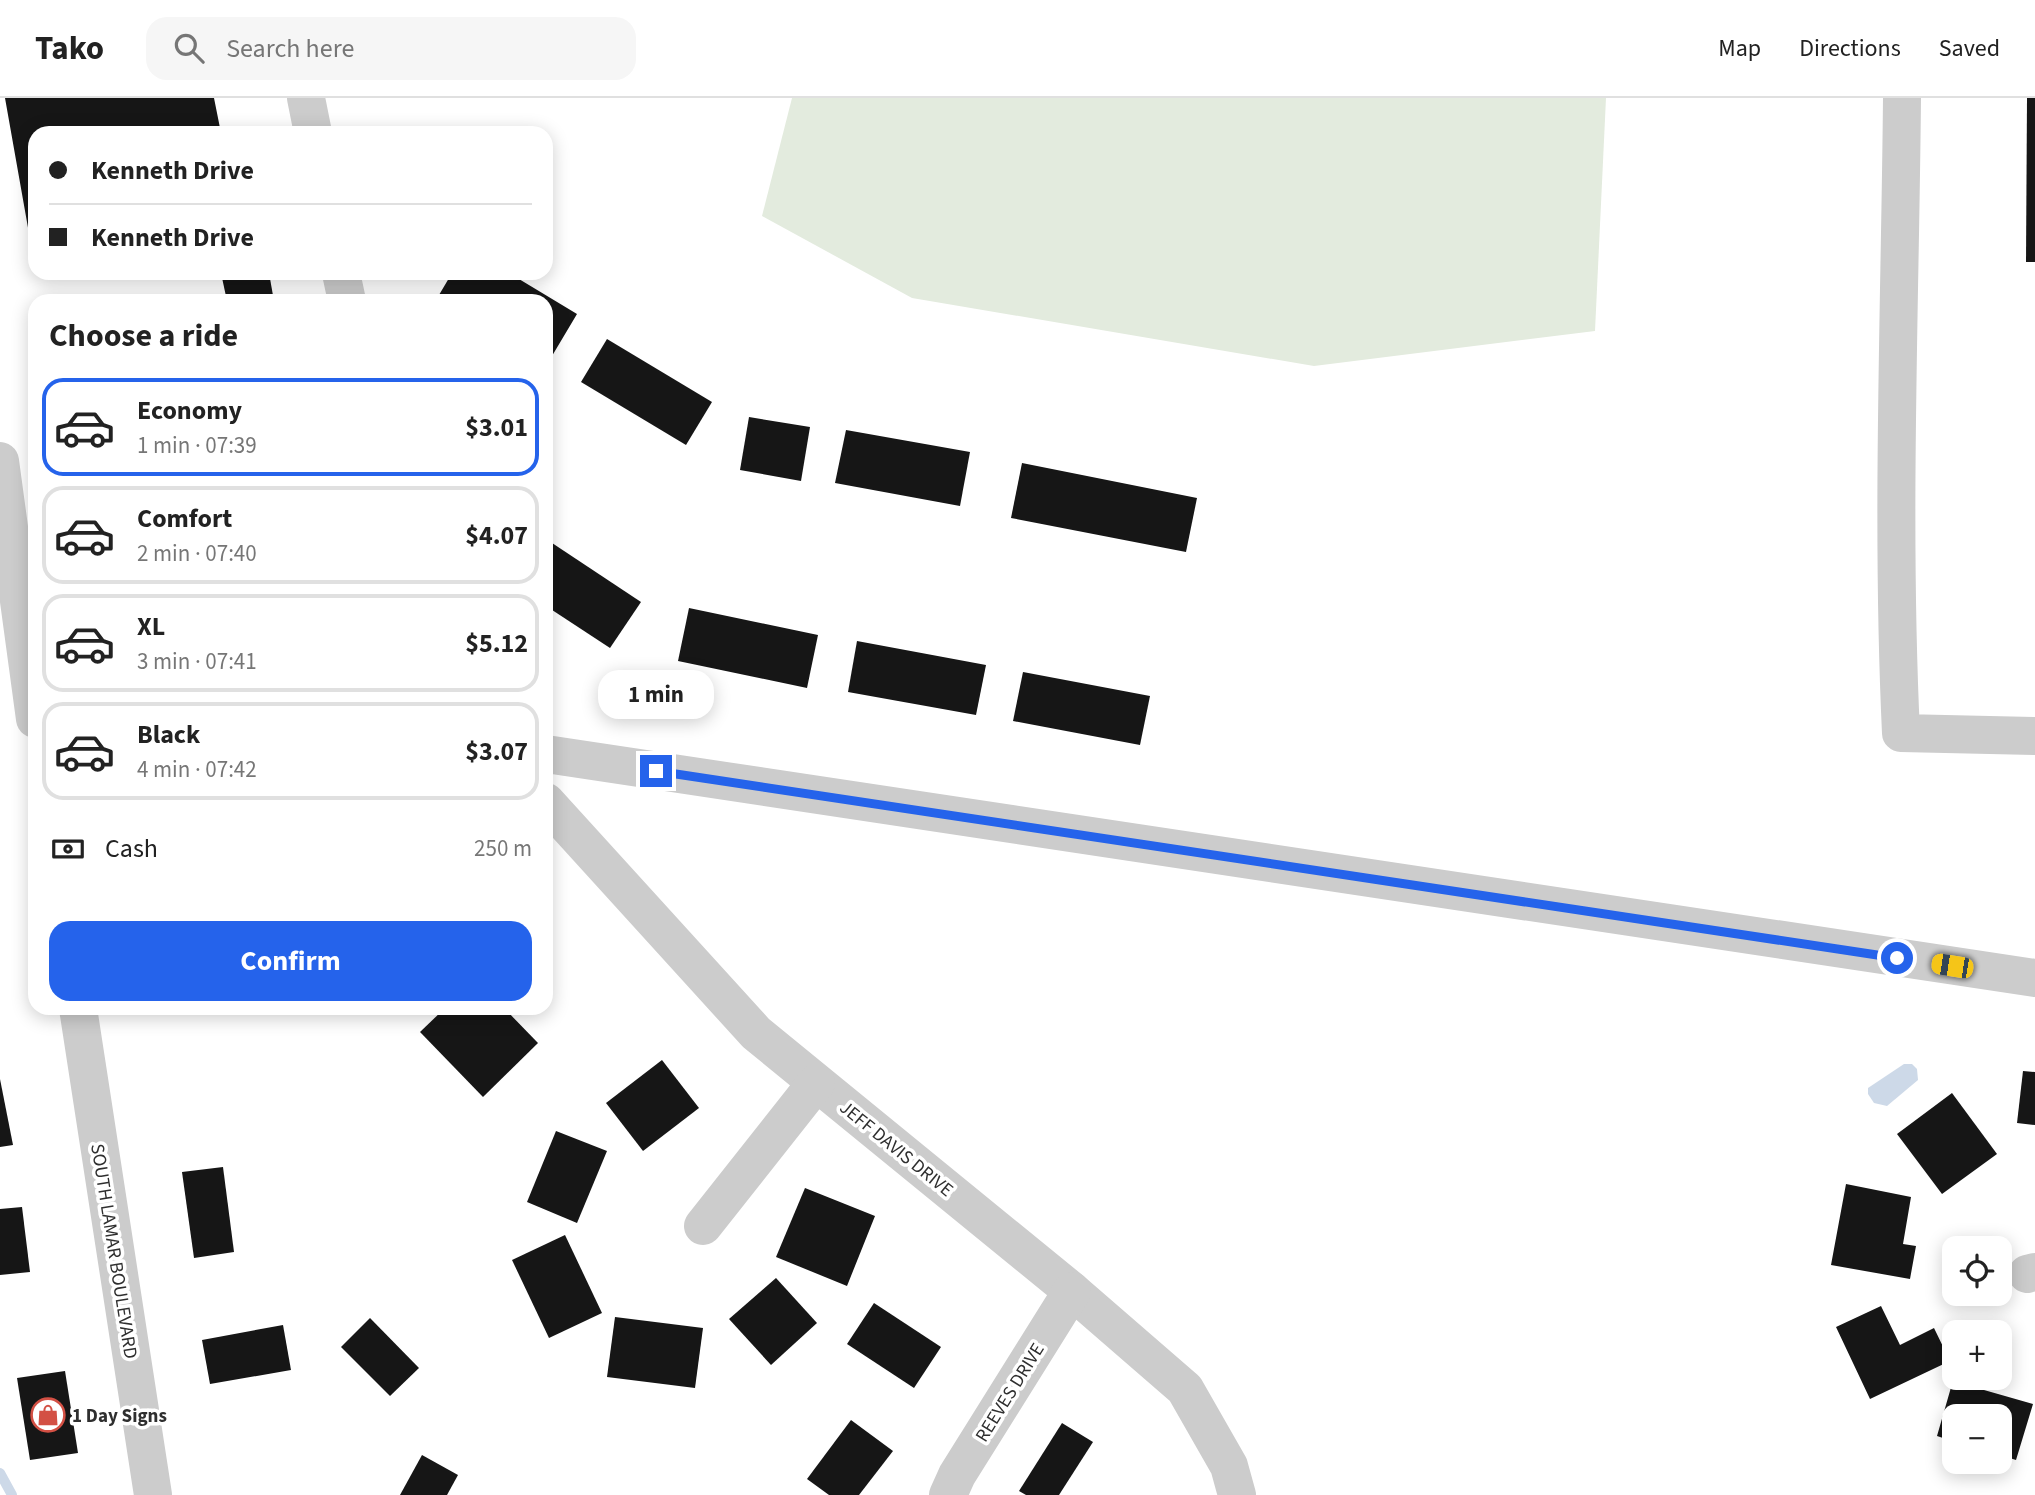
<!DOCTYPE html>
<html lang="en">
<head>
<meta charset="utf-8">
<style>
  body { margin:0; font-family:"Source Sans 3",sans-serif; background:#f6f6f6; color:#222; height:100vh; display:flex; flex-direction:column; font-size:26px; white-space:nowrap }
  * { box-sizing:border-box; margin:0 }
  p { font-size:23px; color:#767676 }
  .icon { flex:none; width:38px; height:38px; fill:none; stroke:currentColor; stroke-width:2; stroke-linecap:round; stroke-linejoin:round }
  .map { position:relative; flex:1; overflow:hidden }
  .details { position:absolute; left:28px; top:196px; width:525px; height:721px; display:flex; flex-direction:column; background:#fff; border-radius:21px; box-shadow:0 4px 18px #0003 }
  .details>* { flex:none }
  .banner { position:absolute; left:28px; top:28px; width:525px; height:154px; border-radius:21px; box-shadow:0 4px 18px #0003; display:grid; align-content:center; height:154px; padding:0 21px; background:#fff }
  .tools { position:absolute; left:1942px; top:1138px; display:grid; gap:14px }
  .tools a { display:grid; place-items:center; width:70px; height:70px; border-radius:14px; background:#fff; box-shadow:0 4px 18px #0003; font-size:35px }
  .end { position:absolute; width:32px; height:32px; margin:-16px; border:9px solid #2563eb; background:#fff; box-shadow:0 0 0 4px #fff }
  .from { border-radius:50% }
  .bubble { position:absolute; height:49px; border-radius:21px; background:#fff; box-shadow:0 4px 18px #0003; font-size:23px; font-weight:700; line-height:49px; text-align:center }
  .car { position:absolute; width:21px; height:42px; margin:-21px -10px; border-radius:9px; box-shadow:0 0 5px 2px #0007; background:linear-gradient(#f5c518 24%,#345 0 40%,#f5c518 0 76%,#345 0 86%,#f5c518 0) }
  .banner b { display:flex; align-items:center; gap:24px; height:66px; font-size:26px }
  .banner b+b { border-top:2px solid #e0e0e0 }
  .banner i { width:18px; height:18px; background:#222 }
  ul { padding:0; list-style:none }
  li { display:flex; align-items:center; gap:21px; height:98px; margin:0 14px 10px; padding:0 7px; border:4px solid #e0e0e0; border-radius:21px }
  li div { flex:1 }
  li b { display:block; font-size:26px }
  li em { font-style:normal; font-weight:700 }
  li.current { border-color:#2563eb }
  li>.icon { width:63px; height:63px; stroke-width:1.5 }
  h2 { padding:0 21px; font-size:32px; line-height:84px }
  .pay { display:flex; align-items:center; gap:18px; height:77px; padding:0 21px; font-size:26px }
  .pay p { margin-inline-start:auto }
  .primary-button { display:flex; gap:14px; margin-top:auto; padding:14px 21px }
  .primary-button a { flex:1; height:80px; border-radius:21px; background:#2563eb; color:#fff; font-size:28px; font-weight:700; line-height:80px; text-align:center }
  header { display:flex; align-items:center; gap:42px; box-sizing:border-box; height:98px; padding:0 35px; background:#fff; border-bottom:2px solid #e0e0e0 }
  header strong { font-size:33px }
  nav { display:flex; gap:38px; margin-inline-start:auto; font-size:24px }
  .search { width:490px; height:63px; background:#f6f6f6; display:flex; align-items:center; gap:18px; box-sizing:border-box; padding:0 24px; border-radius:21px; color:#767676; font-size:26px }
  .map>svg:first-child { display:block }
  .green { fill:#e3ebde }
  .water { fill:#cdd9e8 }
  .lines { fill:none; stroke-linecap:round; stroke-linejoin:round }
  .stream { stroke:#cdd9e8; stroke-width:10 }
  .building { fill:#161616 }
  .minor { stroke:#ccc; stroke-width:38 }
  .route { stroke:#2563eb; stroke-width:9 }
  .labels { text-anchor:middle; stroke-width:7; stroke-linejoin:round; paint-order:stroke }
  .street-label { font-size:19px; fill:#2f2f2f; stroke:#fff }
  .poi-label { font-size:19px; font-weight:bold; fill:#2f2f2f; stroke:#fff; text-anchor:start }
</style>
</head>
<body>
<header>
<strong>Tako</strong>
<div class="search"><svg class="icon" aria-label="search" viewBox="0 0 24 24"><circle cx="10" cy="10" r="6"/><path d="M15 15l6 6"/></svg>Search here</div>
<nav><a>Map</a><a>Directions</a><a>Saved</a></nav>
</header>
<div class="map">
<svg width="2035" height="1397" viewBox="0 0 2035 1397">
  <rect width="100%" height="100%" fill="#fff"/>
  <polygon class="green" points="792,0 1606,0 1595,233 1314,268 912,200 762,118"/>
  <polygon class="water" points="1904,966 1912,966 1917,971 1918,982 1887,1008 1874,1005 1868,996 1868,990"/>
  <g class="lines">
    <polyline class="stream" points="0,1375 12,1397"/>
  </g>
  <g class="building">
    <polygon points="5,0 214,0 221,35 35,35 35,140 30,141"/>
    <polygon points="2027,0 2035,0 2035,164 2026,164"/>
    <polygon points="221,175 269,175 274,203 227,203"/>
    <polygon points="452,175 509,175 577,216 549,263 546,261 546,203 448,203 439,197"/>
    <polygon points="607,241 712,304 686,347 581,284"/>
    <polygon points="749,319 810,329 801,383 740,372"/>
    <polygon points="846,332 970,354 960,408 835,385"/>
    <polygon points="1022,365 1197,400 1186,454 1011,420"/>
    <polygon points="546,441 641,504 610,550 546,508"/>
    <polygon points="689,510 818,537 807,590 678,563"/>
    <polygon points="857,543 986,567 976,617 848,594"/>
    <polygon points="1023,574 1150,598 1140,647 1013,623"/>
    <polygon points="445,910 504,910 538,945 483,999 420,934"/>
    <polygon points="662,962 699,1010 643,1053 606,1005"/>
    <polygon points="2023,973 2035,974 2035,1027 2017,1025"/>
    <polygon points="0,981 13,1047 0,1049"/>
    <polygon points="1952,995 1997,1056 1942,1096 1897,1036"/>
    <polygon points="556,1033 607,1053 577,1125 527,1104"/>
    <polygon points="223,1069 234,1154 194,1160 182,1074"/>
    <polygon points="1846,1086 1911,1099 1903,1146 1916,1148 1910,1181 1831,1167"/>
    <polygon points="805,1090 875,1118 847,1188 776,1159"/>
    <polygon points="22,1109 30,1174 0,1177 0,1111"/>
    <polygon points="565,1137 602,1215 549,1240 512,1162"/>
    <polygon points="776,1180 817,1225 771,1267 729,1221"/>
    <polygon points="874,1205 941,1249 914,1290 847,1246"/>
    <polygon points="1881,1208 1900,1247 1934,1230 1950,1263 1870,1301 1836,1229"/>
    <polygon points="615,1219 703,1230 695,1290 607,1279"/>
    <polygon points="370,1220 419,1270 390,1298 341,1249"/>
    <polygon points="283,1227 291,1272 210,1286 202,1242"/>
    <polygon points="65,1273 78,1355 30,1362 17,1280"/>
    <polygon points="1954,1279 1989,1279 1984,1292 2033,1306 2016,1362 2000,1357 2000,1318 1955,1318 1955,1344 1937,1338"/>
    <polygon points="851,1322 893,1353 859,1397 829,1397 807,1381"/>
    <polygon points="1062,1325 1093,1344 1059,1397 1026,1397 1019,1393"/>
    <polygon points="422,1357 458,1377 447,1397 400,1397"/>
  </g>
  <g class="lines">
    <g class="minor">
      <polyline points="306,0 313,35"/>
      <path d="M 1902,0 C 1900,211 1891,424 1901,635 L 2035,638"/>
      <polyline points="341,175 347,203"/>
      <polyline points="0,363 35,621"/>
      <polyline points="546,656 2035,880"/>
      <polyline points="546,704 756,935 1072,1193 1185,1291 1229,1368 1237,1397"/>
      <polyline points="78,910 153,1397"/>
      <polyline points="703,1128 816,985"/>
      <polyline points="2027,1176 2035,1174"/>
      <polyline points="948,1397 957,1377 1072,1193"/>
    </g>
  </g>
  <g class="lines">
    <polyline class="route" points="656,673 1897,860"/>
  </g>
  <defs>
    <symbol id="shop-ring" viewBox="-11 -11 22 22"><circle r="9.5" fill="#fff" stroke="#d35044" stroke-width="1.5"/><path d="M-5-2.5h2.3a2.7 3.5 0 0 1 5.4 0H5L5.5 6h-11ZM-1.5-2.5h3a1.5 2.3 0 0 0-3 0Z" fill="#d35044"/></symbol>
  </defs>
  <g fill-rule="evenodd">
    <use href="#shop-ring" x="29" y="1298" width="38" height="38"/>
  </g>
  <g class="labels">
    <g class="street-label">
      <text transform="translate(897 1050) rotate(39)" y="7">JEFF DAVIS DRIVE</text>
      <text transform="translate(115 1153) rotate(81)" y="7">SOUTH LAMAR BOULEVARD</text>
      <text transform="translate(1009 1294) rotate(-58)" y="7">REEVES DRIVE</text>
    </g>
    <g class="poi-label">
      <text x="72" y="1324">1 Day Signs</text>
    </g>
  </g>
</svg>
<div class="tools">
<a><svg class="icon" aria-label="locate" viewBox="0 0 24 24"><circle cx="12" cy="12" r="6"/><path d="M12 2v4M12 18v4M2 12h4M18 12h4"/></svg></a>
<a>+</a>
<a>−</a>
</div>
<i class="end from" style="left:1897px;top:860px"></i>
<i class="end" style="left:656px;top:673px"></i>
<div class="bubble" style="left:598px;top:572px;width:116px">1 min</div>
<i class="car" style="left:1952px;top:868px;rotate:279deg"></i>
<div class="banner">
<b><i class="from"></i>Kenneth Drive</b>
<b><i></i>Kenneth Drive</b>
</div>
<section class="details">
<h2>Choose a ride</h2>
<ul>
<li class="current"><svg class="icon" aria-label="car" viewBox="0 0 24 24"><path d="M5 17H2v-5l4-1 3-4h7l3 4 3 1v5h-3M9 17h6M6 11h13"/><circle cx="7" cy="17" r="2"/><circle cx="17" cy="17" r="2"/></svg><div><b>Economy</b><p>1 min · 07:39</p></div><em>$3.01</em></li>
<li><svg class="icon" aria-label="car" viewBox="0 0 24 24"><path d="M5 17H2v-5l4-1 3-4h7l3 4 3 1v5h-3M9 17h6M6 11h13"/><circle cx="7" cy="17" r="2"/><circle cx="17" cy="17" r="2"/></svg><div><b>Comfort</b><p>2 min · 07:40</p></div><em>$4.07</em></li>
<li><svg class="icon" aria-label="car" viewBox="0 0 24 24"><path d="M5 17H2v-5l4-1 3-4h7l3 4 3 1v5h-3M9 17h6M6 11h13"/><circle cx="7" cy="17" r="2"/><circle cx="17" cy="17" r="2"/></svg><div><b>XL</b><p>3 min · 07:41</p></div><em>$5.12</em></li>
<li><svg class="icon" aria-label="car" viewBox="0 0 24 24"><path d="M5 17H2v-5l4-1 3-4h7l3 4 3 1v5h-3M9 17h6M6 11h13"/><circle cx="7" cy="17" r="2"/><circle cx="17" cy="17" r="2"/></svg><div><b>Black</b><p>4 min · 07:42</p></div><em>$3.07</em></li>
</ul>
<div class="pay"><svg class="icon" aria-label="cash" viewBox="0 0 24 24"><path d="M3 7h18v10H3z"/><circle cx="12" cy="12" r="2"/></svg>Cash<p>250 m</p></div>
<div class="primary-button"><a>Confirm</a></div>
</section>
</div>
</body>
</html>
